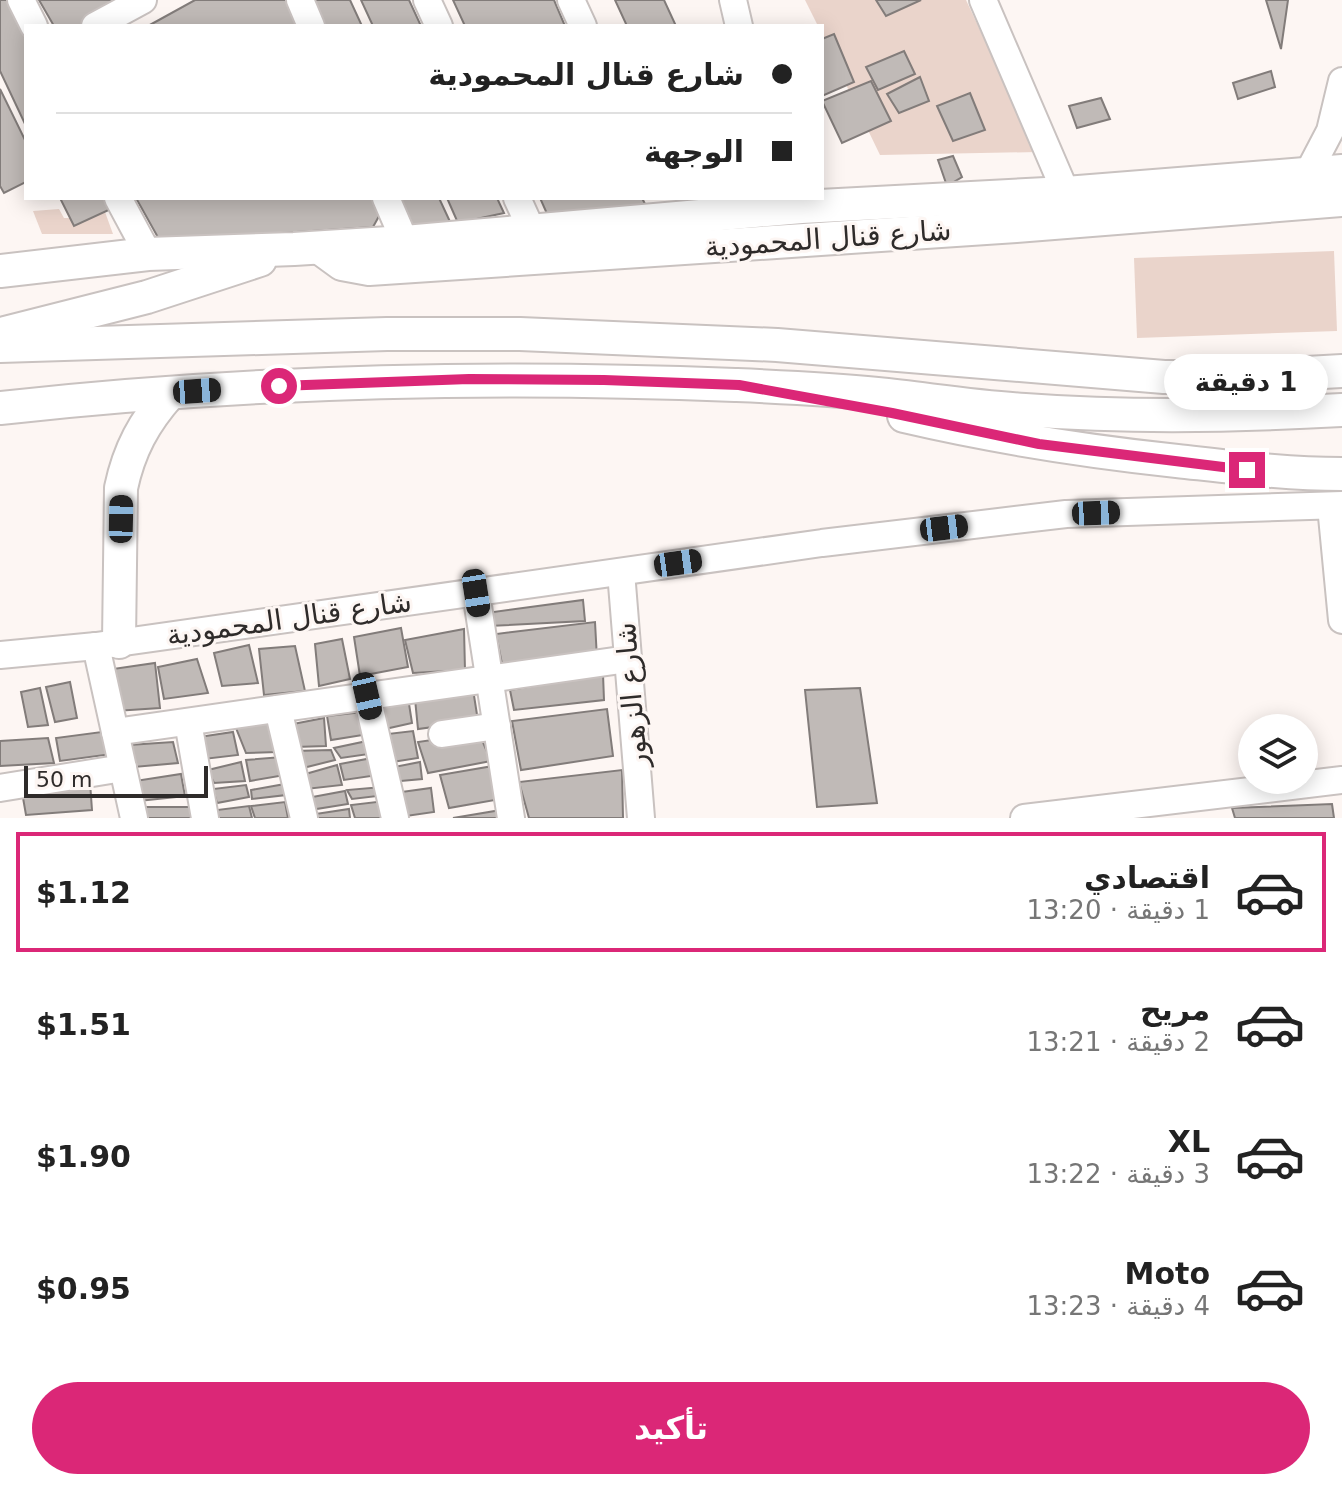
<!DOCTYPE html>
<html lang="ar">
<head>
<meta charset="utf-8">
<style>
  body { margin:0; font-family:"DejaVu Sans","Noto Naskh Arabic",sans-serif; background:#f6f6f6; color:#222; direction:rtl; height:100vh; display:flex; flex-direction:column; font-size:30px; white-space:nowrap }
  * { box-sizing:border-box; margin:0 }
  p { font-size:26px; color:#767676 }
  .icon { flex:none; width:44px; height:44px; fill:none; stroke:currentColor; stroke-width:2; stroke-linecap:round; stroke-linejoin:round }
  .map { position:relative; height:818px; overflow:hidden; direction:ltr }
  .panel { display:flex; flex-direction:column; background:#fff; flex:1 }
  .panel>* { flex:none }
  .banner { position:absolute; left:24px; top:24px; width:800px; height:176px; border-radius:0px; box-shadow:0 4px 20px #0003; direction:rtl; display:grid; align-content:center; height:176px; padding:0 32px; background:#fff }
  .fabs { position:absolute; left:1238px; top:714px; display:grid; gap:16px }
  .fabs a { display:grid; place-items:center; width:80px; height:80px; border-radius:50%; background:#fff; box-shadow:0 4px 20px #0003; font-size:40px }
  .scale { position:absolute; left:24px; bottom:20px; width:184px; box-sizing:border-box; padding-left:8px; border:4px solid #2e2b2a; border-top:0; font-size:22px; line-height:28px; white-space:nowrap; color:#2e2b2a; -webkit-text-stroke:6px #fdf6f3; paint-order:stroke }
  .end { position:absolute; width:36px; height:36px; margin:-18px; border:10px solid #db2777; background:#fff; box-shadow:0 0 0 4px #fff }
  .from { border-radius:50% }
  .bubble { position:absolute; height:56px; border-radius:28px; background:#fff; box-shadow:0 4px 20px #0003; font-size:26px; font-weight:600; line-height:56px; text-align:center; direction:rtl }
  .car { position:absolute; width:24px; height:48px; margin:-24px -12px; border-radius:10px; box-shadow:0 0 6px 2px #0007; background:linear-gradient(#222 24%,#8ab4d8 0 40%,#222 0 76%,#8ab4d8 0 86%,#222 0) }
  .banner b { display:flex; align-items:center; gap:28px; height:76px; font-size:30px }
  .banner b+b { border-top:2px solid #e0e0e0 }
  .banner i { width:20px; height:20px; background:#222 }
  ul { padding:14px 0 0; list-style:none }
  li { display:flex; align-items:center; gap:24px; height:120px; margin:0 16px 12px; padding:0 16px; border:4px solid transparent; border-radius:0px }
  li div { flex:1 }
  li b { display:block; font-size:30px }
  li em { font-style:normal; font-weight:600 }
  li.selected { border-color:#db2777 }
  li>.icon { width:72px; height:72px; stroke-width:1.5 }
  .primary-button { display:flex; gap:16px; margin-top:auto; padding:16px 32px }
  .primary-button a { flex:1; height:92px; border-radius:48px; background:#db2777; color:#fff; font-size:32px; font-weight:600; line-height:92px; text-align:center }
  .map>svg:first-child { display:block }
  .green { fill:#ead4cb }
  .building { fill:#c0bab7; stroke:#827c7a; stroke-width:2 }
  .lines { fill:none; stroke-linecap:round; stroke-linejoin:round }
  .minor-casing { stroke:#c9c2c0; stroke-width:30 }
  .major-casing { stroke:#c9c2c0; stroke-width:36 }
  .minor { stroke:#fff; stroke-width:26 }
  .major { stroke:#fff; stroke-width:32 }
  .route { stroke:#db2777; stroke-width:10 }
  .labels { text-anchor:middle; stroke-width:6; stroke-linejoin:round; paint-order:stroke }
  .street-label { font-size:28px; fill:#2e2b2a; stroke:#fdf6f3 }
</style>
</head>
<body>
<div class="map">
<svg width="1342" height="818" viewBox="0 0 1342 818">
  <rect width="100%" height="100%" fill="#fdf6f3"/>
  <g class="green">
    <polygon points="805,0 966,0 1037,152 880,155 822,35 822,26 818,26"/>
    <polygon points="101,201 113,234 42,234 33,211 59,209 64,218 87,218"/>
    <polygon points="1334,251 1337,331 1137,338 1134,258"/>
  </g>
  <g class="building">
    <polygon points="0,0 15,0 26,26 26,126 0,71"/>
    <polygon points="39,0 126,0 79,26 54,26"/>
    <polygon points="195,0 289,0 304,26 148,26"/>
    <polygon points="306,0 350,0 362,26 318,26"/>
    <polygon points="361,0 409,0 421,26 373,26"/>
    <polygon points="453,0 554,0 565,26 465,26"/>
    <polygon points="615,0 664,0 676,26 627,26"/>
    <polygon points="876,0 921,0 886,16"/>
    <polygon points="1266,0 1288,0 1281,49"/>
    <polygon points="834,34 854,82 822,96 822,39"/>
    <polygon points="904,51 915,74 878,90 866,67"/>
    <polygon points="1271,71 1275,87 1238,99 1233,83"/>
    <polygon points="920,77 929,101 899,113 887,94"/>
    <polygon points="871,81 891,121 842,143 822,101"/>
    <polygon points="0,89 26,142 26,182 4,193 0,186"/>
    <polygon points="970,93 985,130 953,141 937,106"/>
    <polygon points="1101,98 1110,119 1077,128 1069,106"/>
    <polygon points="953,156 962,177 947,186 938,160"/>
    <polygon points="60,198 109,198 113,208 74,226"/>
    <polygon points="136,198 379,198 384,207 373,227 160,241"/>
    <polygon points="394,198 439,198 452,226 408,230"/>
    <polygon points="447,198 497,198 504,213 458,223"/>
    <polygon points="540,198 642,198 646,206 548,216"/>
    <polygon points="583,600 585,621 489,626 486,613"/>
    <polygon points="595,622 597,659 504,674 496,634"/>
    <polygon points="401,628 408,667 360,676 354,637"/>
    <polygon points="464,629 465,670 413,673 405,640"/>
    <polygon points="342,639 350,679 319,686 315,644"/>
    <polygon points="249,645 258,683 222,686 214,653"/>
    <polygon points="295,646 305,691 264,695 259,649"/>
    <polygon points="197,659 208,693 164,699 158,667"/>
    <polygon points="155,663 160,708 115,711 106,670"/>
    <polygon points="603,674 604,700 514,710 510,690"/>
    <polygon points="70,682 77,718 55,722 46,687"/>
    <polygon points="472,683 478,721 418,729 414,689"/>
    <polygon points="40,688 48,725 28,727 21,692"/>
    <polygon points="860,688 877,803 817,807 805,690"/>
    <polygon points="407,691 412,723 385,729 376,697"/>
    <polygon points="607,709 613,756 521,770 512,721"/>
    <polygon points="363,712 369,734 331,740 327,716"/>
    <polygon points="324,718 326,746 295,747 288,725"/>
    <polygon points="273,722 277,752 246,753 236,728"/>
    <polygon points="109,731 112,754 60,761 56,738"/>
    <polygon points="413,731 418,758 386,763 379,735"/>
    <polygon points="233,732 238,755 204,759 199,737"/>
    <polygon points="479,733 491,761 428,773 418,742"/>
    <polygon points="48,738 54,763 0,766 0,741"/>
    <polygon points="367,741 369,754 341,758 334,748"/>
    <polygon points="173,742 178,763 134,767 129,745"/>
    <polygon points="331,750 335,760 299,769 294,751"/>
    <polygon points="282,757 285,775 250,781 246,760"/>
    <polygon points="372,758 378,775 344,780 340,764"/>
    <polygon points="241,762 245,781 214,783 208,770"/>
    <polygon points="420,762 422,779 390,782 389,768"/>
    <polygon points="337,765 342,785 306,789 302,775"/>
    <polygon points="493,766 495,800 449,808 440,775"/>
    <polygon points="622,770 623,818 529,818 519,782"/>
    <polygon points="181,774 185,796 139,801 135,781"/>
    <polygon points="90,782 92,810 26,815 22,792"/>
    <polygon points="285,784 286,795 252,799 251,790"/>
    <polygon points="246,785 249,797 217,803 213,789"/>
    <polygon points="382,787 386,795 352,799 347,790"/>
    <polygon points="431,788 434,812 399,817 394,793"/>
    <polygon points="345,791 348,804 310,810 307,798"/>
    <polygon points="385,801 391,818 355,818 351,805"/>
    <polygon points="285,802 288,818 255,818 251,806"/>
    <polygon points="1332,804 1334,818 1235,818 1232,808"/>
    <polygon points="249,806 252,818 219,818 217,810"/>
    <polygon points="145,807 190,807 191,818 147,818"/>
    <polygon points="349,809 350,818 310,818 309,815"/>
    <polygon points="501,810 502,818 453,818"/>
  </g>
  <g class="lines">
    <defs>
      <g id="minor">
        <polyline points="21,0 34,26"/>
        <polyline points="300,0 311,26"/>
        <polyline points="427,0 439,26"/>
        <polyline points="571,0 583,26"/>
        <polyline points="733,0 739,26"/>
        <polyline points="983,0 1066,193"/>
        <polyline points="95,26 143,0"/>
        <polyline points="1308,173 1330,131 1342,81"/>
        <polyline points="118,198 148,254"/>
        <polyline points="386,198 405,242"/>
        <polyline points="517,198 532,231"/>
        <polyline points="1331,506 1342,620"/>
        <polyline points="621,572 641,818"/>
        <polyline points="476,593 511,818"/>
        <polyline points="96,646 134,818"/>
        <polyline points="0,655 96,646 822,543 1066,514 1342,505"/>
        <polyline points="367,696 395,818"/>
        <polyline points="278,709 304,818"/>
        <polyline points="188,722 205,818"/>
        <polyline points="115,732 628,659"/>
        <polyline points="442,734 497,726"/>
        <polyline points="0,788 123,768"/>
        <polyline points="1024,818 1342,780"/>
      </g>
      <g id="major">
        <polyline points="320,248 342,264 369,269 1016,226 1342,200"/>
        <polyline points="0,271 148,254 294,249 405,242 801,207 1066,193 1342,171"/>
        <polyline points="5,333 147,297 260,260"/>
        <polyline points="0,346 387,334 520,334 777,345 1164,377 1233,377 1342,371"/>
        <path d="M 0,408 C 244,381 490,375 735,385 C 782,387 830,389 877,394 C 926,399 975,407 1025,410 C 1131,418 1236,416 1342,410"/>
        <path d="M 904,416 C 994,437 1084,451 1177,461 C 1232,467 1286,474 1342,474"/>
        <path d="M 119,642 L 121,488 C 129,450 144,422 170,393"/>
      </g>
    </defs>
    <use href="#minor" class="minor-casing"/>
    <use href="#major" class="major-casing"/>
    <use href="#minor" class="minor"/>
    <use href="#major" class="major"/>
  </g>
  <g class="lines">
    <polyline class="route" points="279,386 469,379 604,380 739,385 892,413 1039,444 1247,470"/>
  </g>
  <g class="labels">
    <g class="street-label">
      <text transform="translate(828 238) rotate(-4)" y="10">شارع قنال المحمودية</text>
      <text transform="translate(289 618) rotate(-8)" y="10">شارع قنال المحمودية</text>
      <text transform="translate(631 695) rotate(-95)" y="10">شارع الزهور</text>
    </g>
  </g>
</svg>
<div class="fabs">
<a><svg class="icon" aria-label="layers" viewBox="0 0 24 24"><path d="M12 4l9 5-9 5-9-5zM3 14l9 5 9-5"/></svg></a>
</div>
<div class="scale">50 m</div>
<i class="end from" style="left:279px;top:386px"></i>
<i class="end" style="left:1247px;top:470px"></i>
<div class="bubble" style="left:1164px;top:354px;width:164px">1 دقيقة</div>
<i class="car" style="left:197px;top:391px;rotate:86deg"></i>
<i class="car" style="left:1096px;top:513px;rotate:88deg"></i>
<i class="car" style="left:121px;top:519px;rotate:1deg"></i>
<i class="car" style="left:944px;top:528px;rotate:83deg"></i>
<i class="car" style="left:678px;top:563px;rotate:82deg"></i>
<i class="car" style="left:476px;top:593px;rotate:171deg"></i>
<i class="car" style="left:367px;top:696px;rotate:167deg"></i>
<div class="banner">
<b><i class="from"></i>شارع قنال المحمودية</b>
<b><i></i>الوجهة</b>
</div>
</div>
<section class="panel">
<ul>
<li class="selected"><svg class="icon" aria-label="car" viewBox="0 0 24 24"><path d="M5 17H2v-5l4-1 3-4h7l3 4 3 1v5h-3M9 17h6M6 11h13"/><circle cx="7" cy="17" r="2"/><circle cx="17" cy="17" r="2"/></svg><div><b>اقتصادي</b><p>1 دقيقة · 13:20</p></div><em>$1.12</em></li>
<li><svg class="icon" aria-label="car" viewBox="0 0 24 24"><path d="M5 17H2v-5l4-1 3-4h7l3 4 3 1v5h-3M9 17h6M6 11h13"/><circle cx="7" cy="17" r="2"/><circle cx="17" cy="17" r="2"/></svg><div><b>مريح</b><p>2 دقيقة · 13:21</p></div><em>$1.51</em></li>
<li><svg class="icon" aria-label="car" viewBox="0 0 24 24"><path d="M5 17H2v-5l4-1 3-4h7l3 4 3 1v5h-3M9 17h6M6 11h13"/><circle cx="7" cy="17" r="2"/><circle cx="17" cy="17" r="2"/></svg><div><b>XL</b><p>3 دقيقة · 13:22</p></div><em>$1.90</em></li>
<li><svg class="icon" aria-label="car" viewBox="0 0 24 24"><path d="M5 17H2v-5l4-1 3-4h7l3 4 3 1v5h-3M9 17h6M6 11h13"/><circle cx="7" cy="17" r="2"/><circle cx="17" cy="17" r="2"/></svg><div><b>Moto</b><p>4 دقيقة · 13:23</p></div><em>$0.95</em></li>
</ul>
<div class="primary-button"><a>تأكيد</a></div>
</section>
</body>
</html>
